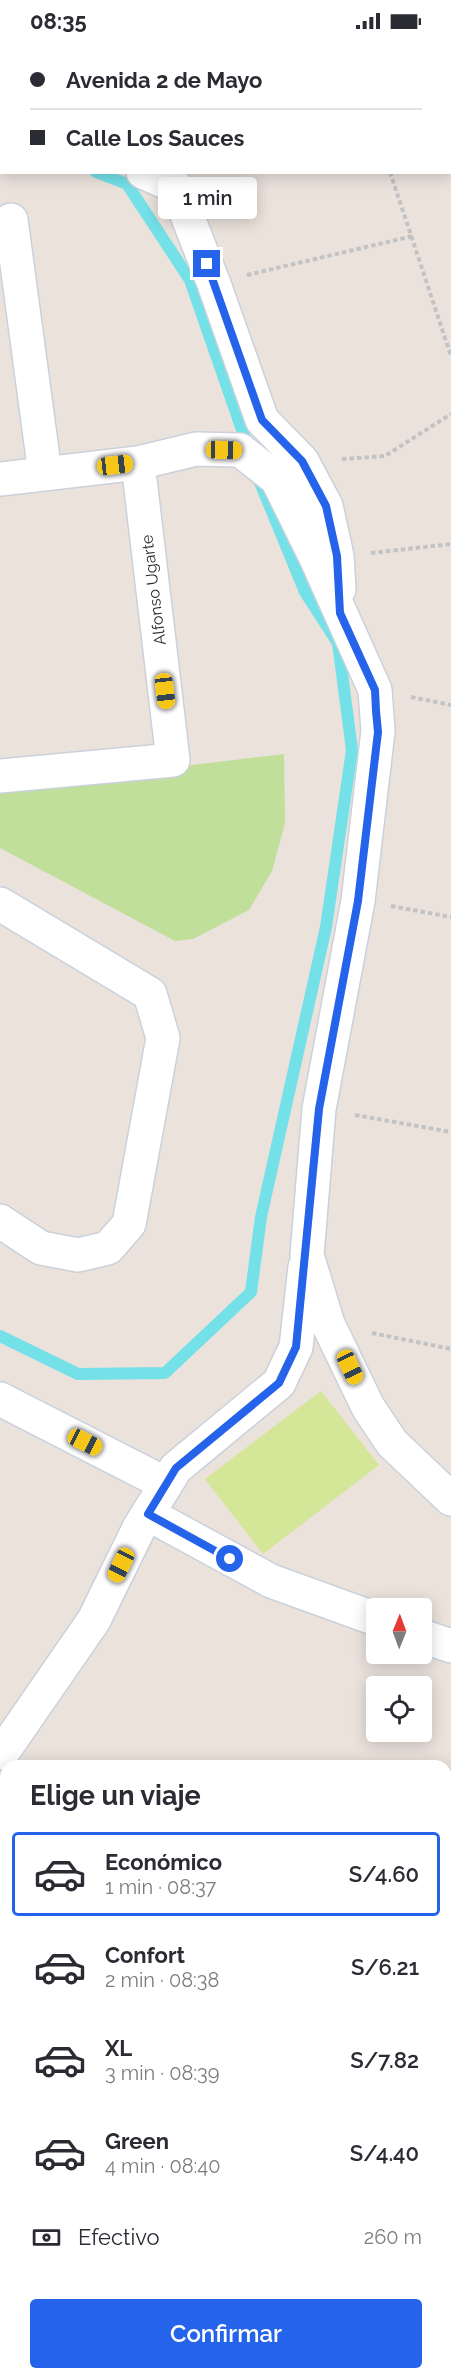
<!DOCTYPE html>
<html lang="es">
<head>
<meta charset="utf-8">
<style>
  body { margin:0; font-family:Raleway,sans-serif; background:#f7f7f7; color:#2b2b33; height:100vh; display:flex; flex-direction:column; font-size:22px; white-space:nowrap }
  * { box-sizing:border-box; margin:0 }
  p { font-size:20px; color:#7c7c81 }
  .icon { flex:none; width:33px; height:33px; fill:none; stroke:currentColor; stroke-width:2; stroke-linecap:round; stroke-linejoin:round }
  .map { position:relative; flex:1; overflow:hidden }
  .sheet { position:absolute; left:0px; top:1718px; width:452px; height:620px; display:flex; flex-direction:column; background:#fff; border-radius:18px 18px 0 0; box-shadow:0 3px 15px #0003 }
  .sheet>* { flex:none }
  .guide { position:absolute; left:0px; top:0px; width:452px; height:132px; box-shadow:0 3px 15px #0003; display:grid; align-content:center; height:132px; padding:0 30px; background:#fff }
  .needle { width:39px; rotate:1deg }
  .buttons { position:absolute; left:366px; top:1556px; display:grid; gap:12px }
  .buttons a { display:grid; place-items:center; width:66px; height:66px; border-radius:6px; background:#fff; box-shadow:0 3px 15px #0003; font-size:30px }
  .end { position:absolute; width:27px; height:27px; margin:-14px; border:8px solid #2563eb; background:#fff; box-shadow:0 0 0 3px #fff }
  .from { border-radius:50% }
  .bubble { position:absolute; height:42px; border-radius:6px; background:#fff; box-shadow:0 3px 15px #0003; font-size:20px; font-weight:600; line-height:42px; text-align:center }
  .car { position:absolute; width:18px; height:36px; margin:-18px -9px; border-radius:8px; box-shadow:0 0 4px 2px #0007; background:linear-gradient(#f5c518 24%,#345 0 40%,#f5c518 0 76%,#345 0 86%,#f5c518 0) }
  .guide b { display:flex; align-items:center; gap:21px; height:57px; font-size:22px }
  .guide b+b { border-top:2px solid #e1e1e2 }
  .guide i { width:15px; height:15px; background:#2b2b33 }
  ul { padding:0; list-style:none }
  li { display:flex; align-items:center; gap:18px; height:84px; margin:0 12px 9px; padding:0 18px; border:3px solid transparent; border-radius:6px }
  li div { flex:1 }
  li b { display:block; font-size:22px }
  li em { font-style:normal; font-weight:600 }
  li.active { border-color:#2563eb }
  li>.icon { width:54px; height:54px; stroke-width:1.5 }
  h2 { padding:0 30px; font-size:27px; line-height:72px }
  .pay { display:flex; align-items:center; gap:15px; height:66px; padding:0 30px; font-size:22px }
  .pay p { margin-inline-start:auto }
  .cta { display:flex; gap:12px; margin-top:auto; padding:12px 30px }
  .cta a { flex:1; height:69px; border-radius:6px; background:#2563eb; color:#fff; font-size:24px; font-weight:600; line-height:69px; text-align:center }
  .status { display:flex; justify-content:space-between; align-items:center; height:42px; padding:0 30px; background:#fff; direction:ltr }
  .status svg { height:16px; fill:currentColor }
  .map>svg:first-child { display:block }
  .green { fill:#c0df9b }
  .pitch { fill:#d4e697 }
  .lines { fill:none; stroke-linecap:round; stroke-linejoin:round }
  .stream { stroke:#74e0e8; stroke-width:12 }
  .street-casing { stroke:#cad1db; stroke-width:36 }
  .secondary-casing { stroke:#cad1db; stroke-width:36 }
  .path { stroke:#c3c3c3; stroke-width:4; stroke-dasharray:4.5 3; stroke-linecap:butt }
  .street { stroke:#fff; stroke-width:33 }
  .secondary { stroke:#fff; stroke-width:33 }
  .route { stroke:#2563eb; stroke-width:8 }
  .labels { text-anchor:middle; stroke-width:4.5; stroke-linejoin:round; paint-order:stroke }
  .street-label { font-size:16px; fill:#2a2a2a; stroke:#fff }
</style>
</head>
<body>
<div class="status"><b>08:35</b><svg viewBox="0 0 49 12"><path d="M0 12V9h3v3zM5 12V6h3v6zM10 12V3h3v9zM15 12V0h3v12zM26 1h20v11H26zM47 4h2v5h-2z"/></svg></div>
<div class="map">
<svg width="451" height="2336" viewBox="0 0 451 2336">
  <rect width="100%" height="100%" fill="#ebe2dc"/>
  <polygon class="green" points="284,712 285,781 272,829 249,868 193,897 175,899 0,806 0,746"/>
  <polygon class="pitch" points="321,1349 379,1423 263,1512 205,1437"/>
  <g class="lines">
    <g class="stream">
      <polyline points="0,93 2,94"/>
      <polyline points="96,130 127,142 190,238 249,408"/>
      <polyline points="0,1294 78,1332 165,1331 251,1250 261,1175 326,885 352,708 338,601 305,550 257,433"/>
    </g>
    <defs>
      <g id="street">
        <polyline points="135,0 140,2"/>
        <polyline points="0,65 2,66"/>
        <polyline points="143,130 176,145 214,242 262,378 302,419 326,464 337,514 339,547"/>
        <polyline points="11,178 45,431"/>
        <polyline points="0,734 173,718 138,421 196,407 240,408 277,437 316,516 375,648 378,689 358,859 319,1067 307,1213 328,1282 368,1365 392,1401 451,1457"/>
        <polyline points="0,862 150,952 163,996 129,1182 108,1206 78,1213 41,1206 0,1179"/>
        <polyline points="0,1357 166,1442"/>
        <polyline points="148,1472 271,1539 376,1577"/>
        <polyline points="422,1594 451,1604"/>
        <polyline points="2,1711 94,1578 139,1486 176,1426 279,1341 296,1305 305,1225"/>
      </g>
      <polyline id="secondary" points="0,437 138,421"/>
    </defs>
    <use href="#street" class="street-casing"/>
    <use href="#secondary" class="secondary-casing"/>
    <g class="path">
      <polyline points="345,0 346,2"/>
      <polyline points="448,0 449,2"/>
      <polyline points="60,2 60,0"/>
      <polyline points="265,2 266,0"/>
      <polyline points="335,2 336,0"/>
      <polyline points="450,6 451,10"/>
      <polyline points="390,130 451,314"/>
      <polyline points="247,233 413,194"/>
      <polyline points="342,417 385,414 451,372"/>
      <polyline points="371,511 451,502"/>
      <polyline points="411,655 451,663"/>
      <polyline points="391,864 451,875"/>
      <polyline points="355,1073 451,1090"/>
      <polyline points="372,1291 451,1307"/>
    </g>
    <use href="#street" class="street"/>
    <use href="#secondary" class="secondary"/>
  </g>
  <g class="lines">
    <polyline class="route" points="207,222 262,378 302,419 326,464 337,514 340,571 375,648 376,669 378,690 358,859 319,1067 296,1305 279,1341 176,1426 148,1472 230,1517"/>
  </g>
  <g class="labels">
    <g class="street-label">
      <text transform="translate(153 548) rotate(-97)" y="6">Alfonso Ugarte</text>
    </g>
  </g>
</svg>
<div class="buttons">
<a><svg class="needle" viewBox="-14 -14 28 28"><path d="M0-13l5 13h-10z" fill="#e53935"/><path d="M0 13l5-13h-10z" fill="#7c7c81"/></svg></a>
<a><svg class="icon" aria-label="locate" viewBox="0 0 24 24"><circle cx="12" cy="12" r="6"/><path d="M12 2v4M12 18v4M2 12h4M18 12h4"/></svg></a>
</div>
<i class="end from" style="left:230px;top:1517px"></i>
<i class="end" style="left:207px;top:222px"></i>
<div class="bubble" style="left:158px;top:135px;width:99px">1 min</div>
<i class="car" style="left:224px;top:408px;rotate:91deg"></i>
<i class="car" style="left:115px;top:423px;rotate:83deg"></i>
<i class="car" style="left:165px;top:649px;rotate:173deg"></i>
<i class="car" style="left:350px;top:1325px;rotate:155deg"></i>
<i class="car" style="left:85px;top:1400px;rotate:117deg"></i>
<i class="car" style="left:121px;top:1523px;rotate:206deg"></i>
<div class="guide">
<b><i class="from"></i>Avenida 2 de Mayo</b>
<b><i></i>Calle Los Sauces</b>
</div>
<section class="sheet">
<h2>Elige un viaje</h2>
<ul>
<li class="active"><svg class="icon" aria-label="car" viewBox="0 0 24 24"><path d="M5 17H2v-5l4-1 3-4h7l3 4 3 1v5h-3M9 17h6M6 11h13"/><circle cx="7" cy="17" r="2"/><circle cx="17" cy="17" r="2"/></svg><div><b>Económico</b><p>1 min · 08:37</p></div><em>S/4.60</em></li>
<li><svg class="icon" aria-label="car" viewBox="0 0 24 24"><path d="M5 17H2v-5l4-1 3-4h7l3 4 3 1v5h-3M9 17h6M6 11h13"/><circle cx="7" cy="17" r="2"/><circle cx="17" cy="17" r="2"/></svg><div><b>Confort</b><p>2 min · 08:38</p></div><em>S/6.21</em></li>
<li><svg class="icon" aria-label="car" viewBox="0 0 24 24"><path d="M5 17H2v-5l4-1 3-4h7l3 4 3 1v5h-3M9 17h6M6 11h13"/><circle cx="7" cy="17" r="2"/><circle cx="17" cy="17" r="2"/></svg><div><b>XL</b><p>3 min · 08:39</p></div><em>S/7.82</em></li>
<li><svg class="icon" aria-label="car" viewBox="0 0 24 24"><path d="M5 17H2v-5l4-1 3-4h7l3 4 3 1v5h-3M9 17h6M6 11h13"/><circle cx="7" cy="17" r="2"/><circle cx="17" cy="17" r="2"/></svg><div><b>Green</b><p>4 min · 08:40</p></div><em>S/4.40</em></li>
</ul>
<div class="pay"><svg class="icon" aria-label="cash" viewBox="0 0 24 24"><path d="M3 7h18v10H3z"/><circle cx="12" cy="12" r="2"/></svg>Efectivo<p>260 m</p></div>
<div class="cta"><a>Confirmar</a></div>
</section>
</div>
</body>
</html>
